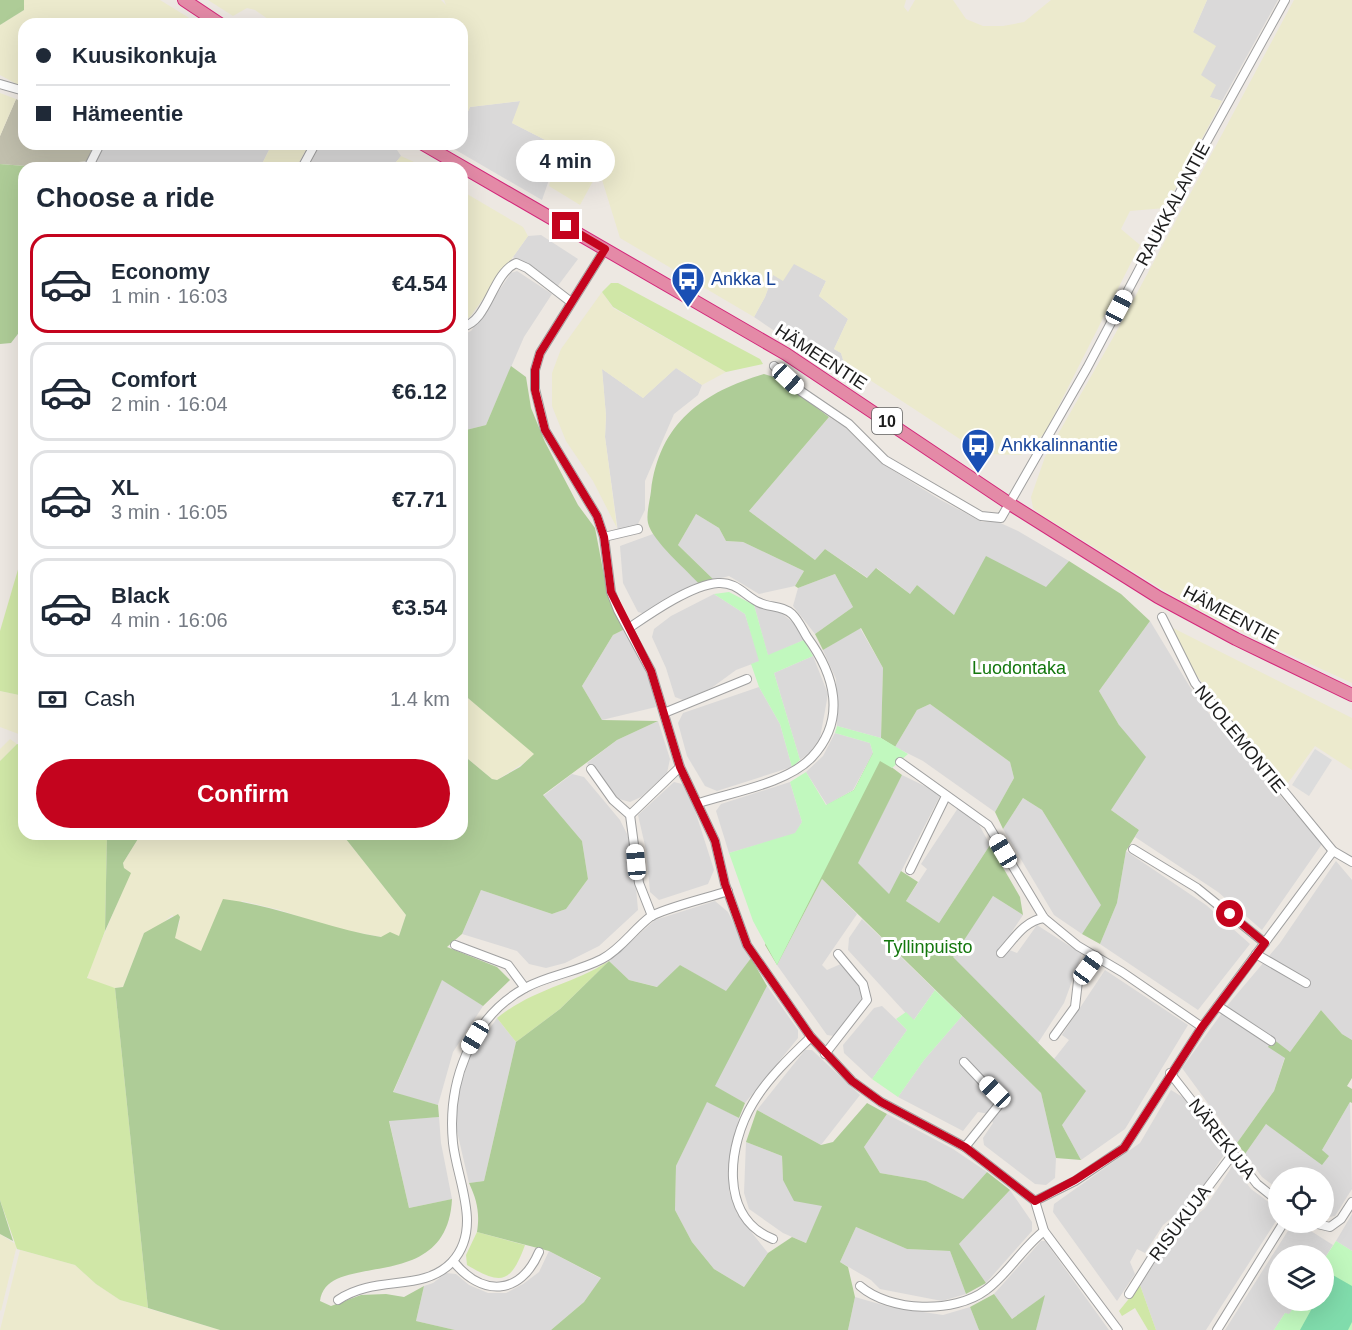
<!DOCTYPE html>
<html lang="en">
<head>
<meta charset="utf-8">
<style>
  body { margin:0; font-family:Arial,sans-serif; background:#f6f6f7; color:#1f2937; height:100vh; display:flex; flex-direction:column; font-size:22px; white-space:nowrap }
  * { box-sizing:border-box; margin:0 }
  p { font-size:20px; color:#747a83 }
  .icon { flex:none; width:33px; height:33px; fill:none; stroke:currentColor; stroke-width:2; stroke-linecap:round; stroke-linejoin:round }
  .map { position:relative; flex:1; overflow:hidden }
  .details { position:absolute; left:18px; top:162px; width:450px; height:678px; display:flex; flex-direction:column; background:#fff; border-radius:18px; box-shadow:0 6px 24px #0002 }
  .details>* { flex:none }
  .top-card { position:absolute; left:18px; top:18px; width:450px; height:132px; border-radius:18px; box-shadow:0 6px 24px #0002; display:grid; align-content:center; height:132px; padding:0 18px; background:#fff }
  .fabs { position:absolute; left:1268px; top:1167px; display:grid; gap:12px }
  .fabs a { display:grid; place-items:center; width:66px; height:66px; border-radius:50%; background:#fff; box-shadow:0 6px 24px #0002; font-size:30px }
  .end { position:absolute; width:27px; height:27px; margin:-14px; border:8px solid #c4041e; background:#fff; box-shadow:0 0 0 3px #fff }
  .from { border-radius:50% }
  .bubble { position:absolute; height:42px; border-radius:21px; background:#fff; box-shadow:0 6px 24px #0002; font-size:20px; font-weight:800; line-height:42px; text-align:center }
  .car { position:absolute; width:18px; height:36px; margin:-18px -9px; border-radius:8px; box-shadow:0 0 4px 2px #0007; background:linear-gradient(#fff 24%,#345 0 40%,#fff 0 76%,#345 0 86%,#fff 0) }
  .top-card b { display:flex; align-items:center; gap:21px; height:57px; font-size:22px }
  .top-card b+b { border-top:2px solid #e0e1e3 }
  .top-card i { width:15px; height:15px; background:#1f2937 }
  ul { padding:0; list-style:none }
  li { display:flex; align-items:center; gap:18px; height:99px; margin:0 12px 9px; padding:0 6px; border:3px solid #e0e1e3; border-radius:18px }
  li div { flex:1 }
  li b { display:block; font-size:22px }
  li em { font-style:normal; font-weight:800 }
  li.active { border-color:#c4041e }
  li>.icon { width:54px; height:54px; stroke-width:1.5 }
  h2 { padding:0 18px; font-size:27px; line-height:72px }
  .pay { display:flex; align-items:center; gap:15px; height:66px; padding:0 18px; font-size:22px }
  .pay p { margin-inline-start:auto }
  .button { display:flex; gap:12px; margin-top:auto; padding:12px 18px }
  .button a { flex:1; height:69px; border-radius:36px; background:#c4041e; color:#fff; font-size:24px; font-weight:800; line-height:69px; text-align:center }
  .map>svg:first-child { display:block }
  .residential { fill:#dad9d9 }
  .construction { fill:#c1bfad }
  .farmland { fill:#eceacd }
  .grass { fill:#d0e7a7 }
  .forest { fill:#aecc97 }
  .park { fill:#c1f8be }
  .pitch { fill:#80dcac }
  .parking { fill:#dcdcdc }
  .lines { fill:none; stroke-linecap:round; stroke-linejoin:round }
  .minor-casing { stroke:#a0a0a0; stroke-width:10 }
  .highway-casing { stroke:#d3267a; stroke-width:14 }
  .minor { stroke:#fff; stroke-width:8 }
  .highway { stroke:#e48aa7; stroke-width:12 }
  .route { stroke:#c4041e; stroke-width:8 }
  .labels { text-anchor:middle; stroke-width:6; stroke-linejoin:round; paint-order:stroke }
  .shield { fill:#fff; stroke:#606060; stroke-width:1.5 }
  .shield-label { font-size:16px; font-weight:bold; fill:#1c1c1c }
  .street-label { font-size:18px; fill:#1c1c1c; stroke:#fff }
  .transit-label { font-size:18px; fill:#164399; stroke:#fff; text-anchor:start }
  .park-label { font-size:18px; fill:#13770d; stroke:#fff }
</style>
</head>
<body>
<div class="map">
<svg width="1352" height="1330" viewBox="0 0 1352 1330">
  <rect width="100%" height="100%" fill="#ede8e2"/>
  <g class="residential">
    <polygon points="1207,0 1278,0 1222,101 1210,97 1200,75 1193,32"/>
    <polygon points="521,101 512,123 555,145 559,151 542,200 454,149 455,144 462,144 462,125 470,107"/>
    <polygon points="103,144 272,144 260,168 38,168 93,160"/>
    <polygon points="320,144 393,144 401,156 391,168 308,168"/>
    <polygon points="541,235 578,259 557,287 513,257 528,236"/>
    <polygon points="794,263 826,281 819,296 848,319 834,349 841,353 844,363 840,375 754,317 765,297 773,275"/>
    <polygon points="517,271 552,294 524,337 486,425 462,431 462,335 471,331 511,273"/>
    <polygon points="676,368 702,385 698,395 674,414 645,481 645,510 636,528 618,532 605,437 606,416 602,369 643,398"/>
    <polygon points="829,417 845,427 881,463 939,499 982,522 996,521 1018,531 1069,561 1047,587 954,616 917,585 910,594 877,568 868,578 825,549 815,560 749,511"/>
    <polygon points="696,514 719,528 726,541 743,542 804,571 795,586 759,594 729,576 714,580 678,545"/>
    <polygon points="653,534 701,586 646,614 638,612 623,583 620,546"/>
    <polygon points="835,574 853,607 815,634 793,606 798,588"/>
    <polygon points="714,594 745,614 760,661 736,670 710,689 683,700 675,697 666,668 652,637 654,629 671,616"/>
    <polygon points="754,605 781,613 795,624 804,640 768,656"/>
    <polygon points="1150,621 1190,687 1213,719 1322,844 1262,930 1218,892 1135,837 1139,830 1111,810 1119,725 1099,691"/>
    <polygon points="860,628 883,668 881,738 837,726 836,679 823,650"/>
    <polygon points="625,629 649,679 656,707 602,720 582,686 613,635"/>
    <polygon points="813,656 828,694 820,738 810,752 800,760 774,673"/>
    <polygon points="759,687 780,724 792,767 717,791 705,786 687,756 678,723 683,713"/>
    <polygon points="930,704 1010,762 1014,778 995,812 923,761 895,747 917,710"/>
    <polygon points="658,721 670,759 667,773 641,797 630,802 619,799 587,763 617,740"/>
    <polygon points="835,733 870,743 873,753 853,790 827,805 806,772 823,756"/>
    <polygon points="572,774 584,777 620,820 627,834 633,853 638,910 599,946 565,963 546,968 529,964 517,951 462,934 481,890 552,914 566,909 588,879 582,841 543,796"/>
    <polygon points="902,775 941,794 889,895 857,863"/>
    <polygon points="674,782 682,784 692,801 714,870 708,884 659,900 650,892 646,850 638,815"/>
    <polygon points="790,782 802,822 795,834 729,853 716,811 721,804"/>
    <polygon points="1023,798 1042,810 1102,905 1082,934 1054,915 1003,829"/>
    <polygon points="958,808 977,821 990,845 939,923 906,901 927,869 921,864"/>
    <polygon points="1126,851 1206,905 1250,944 1198,1010 1100,944 1117,903"/>
    <polygon points="1336,861 1352,880 1352,1040 1342,1034 1321,1010 1290,1052 1226,1007 1280,943"/>
    <polygon points="822,879 857,914 822,965 827,970 843,963 863,986 864,999 834,1036 827,1035 777,965"/>
    <polygon points="993,896 1023,915 1003,945 1007,949 1017,953 1037,925 1082,954 1064,1003 1038,1043 952,957"/>
    <polygon points="715,901 728,912 751,958 726,992 680,965 658,987 629,980 609,961 655,920"/>
    <polygon points="862,919 935,990 913,1021 848,950 849,938"/>
    <polygon points="1105,970 1188,1025 1125,1129 1081,1160 1062,1125 1054,1059 1069,1040 1062,1035"/>
    <polygon points="442,979 483,1006 453,1052 438,1105 393,1093"/>
    <polygon points="767,986 798,1030 798,1038 745,1103 714,1086"/>
    <polygon points="882,1006 907,1030 872,1079 844,1053 843,1045 874,1008"/>
    <polygon points="1222,1013 1285,1057 1274,1091 1237,1143 1182,1068"/>
    <polygon points="962,1016 1041,1093 1056,1158 1055,1178 1046,1185 1035,1184 984,1145 983,1138 993,1123 989,1114 978,1112 963,1131 898,1097 924,1060"/>
    <polygon points="497,1018 516,1042 484,1181 469,1183 456,1127 457,1095 470,1057"/>
    <polygon points="805,1050 812,1050 860,1095 821,1145 757,1110"/>
    <polygon points="1171,1090 1184,1098 1225,1153 1195,1199 1163,1225 1145,1253 1137,1249 1130,1262 1135,1274 1117,1301 1053,1212 1054,1204 1140,1143"/>
    <polygon points="707,1101 739,1118 732,1147 729,1191 737,1214 768,1253 744,1287 714,1269 692,1242 675,1210 676,1166"/>
    <polygon points="1350,1102 1352,1189 1335,1216 1323,1218 1323,1178 1278,1178 1278,1189 1262,1177 1245,1154 1266,1124 1322,1164 1322,1150"/>
    <polygon points="887,1114 953,1149 987,1172 963,1199 926,1181 880,1173 864,1147"/>
    <polygon points="439,1117 441,1143 452,1199 409,1208 389,1120"/>
    <polygon points="746,1142 782,1156 783,1180 823,1206 806,1243 783,1233 749,1209 744,1193"/>
    <polygon points="1233,1165 1251,1189 1274,1206 1278,1218 1206,1330 1156,1330 1140,1285 1173,1235 1205,1208"/>
    <polygon points="1010,1190 1032,1222 1032,1231 986,1283 958,1245"/>
    <polygon points="1352,1214 1352,1251 1336,1241"/>
    <polygon points="1291,1226 1303,1226 1333,1245 1323,1261 1323,1256 1278,1256 1278,1300 1298,1301 1289,1315 1285,1313 1274,1330 1225,1330"/>
    <polygon points="856,1227 907,1249 950,1251 966,1294 942,1301 880,1289 871,1280 840,1262"/>
    <polygon points="1041,1241 1045,1241 1109,1330 1036,1330 1044,1296 1012,1319 994,1294"/>
    <polygon points="549,1251 602,1279 584,1302 551,1330 455,1330 416,1321 424,1286 433,1283 446,1273 456,1274 469,1285 488,1293 506,1293 523,1284 539,1272"/>
    <polygon points="855,1297 890,1307 943,1315 970,1307 979,1330 848,1330"/>
  </g>
  <polygon class="construction" points="16,99 24,103 24,144 94,144 87,161 38,167 0,164 0,136"/>
  <g class="farmland">
    <polygon points="24,0 160,0 199,24 24,24 24,88 0,75 0,25 24,10"/>
    <polygon points="208,0 441,0 446,5 444,0 906,0 904,7 908,12 915,0 953,0 966,19 983,26 1003,26 1024,22 1051,0 1207,0 1193,32 1216,46 1201,75 1216,85 1210,97 1222,101 1165,208 1130,211 1121,229 1140,245 1046,431 1032,447 1021,455 989,454 969,445 844,363 841,353 834,349 848,319 819,296 826,281 794,264 783,281 773,275 765,297 754,317 620,238 599,170 580,205 549,186 559,151 555,145 512,123 520,101 470,107 462,125 462,24 275,24 255,10 247,8 233,16"/>
    <polygon points="1294,0 1352,0 1352,683 1273,647 1178,599 1040,514 1033,508 1031,497 1045,457 1114,336"/>
    <polygon points="0,93 16,99 0,136"/>
    <polygon points="272,144 309,144 296,168 260,168"/>
    <polygon points="401,156 412,161 424,168 391,168"/>
    <polygon points="462,191 523,227 528,236 470,317 462,322"/>
    <polygon points="602,292 613,308 726,372 702,385 676,368 643,398 602,369 606,416 605,437 617,528 593,481 566,441 552,406 552,373 561,349"/>
    <polygon points="1173,628 1352,718 1352,770 1315,746 1285,787 1197,676 1171,630"/>
    <polygon points="0,691 24,696 24,736 0,727"/>
    <polygon points="462,693 534,753 533,757 497,780 492,779 462,754"/>
    <polygon points="10,739 17,744 0,761 0,749"/>
    <polygon points="141,834 342,834 406,915 399,936 382,937 332,928 280,910 242,901 201,952 174,938 180,921 172,915 156,929 144,933 123,987 115,988 89,980 87,975 130,873 124,868 123,863"/>
    <polygon points="0,1234 17,1245 1,1311 0,1310"/>
    <polygon points="20,1250 75,1265 96,1284 120,1300 220,1330 0,1330"/>
  </g>
  <g class="grass">
    <polygon points="611,283 618,283 760,359 763,364 726,372 613,307 602,292"/>
    <polygon points="24,549 24,696 0,691 0,631"/>
    <polygon points="17,744 24,746 24,834 107,834 105,931 87,978 115,988 148,1308 120,1300 96,1284 75,1265 17,1249 0,1200 0,761"/>
    <path d="M 609,961 L 560,1009 L 516,1042 L 497,1018 C 533,989 571,985 609,961 Z"/>
    <path d="M 477,1232 L 525,1245 C 511,1283 502,1286 467,1265 L 466,1255 Z"/>
    <polygon points="1140,1285 1156,1330 1148,1330 1135,1308 1122,1316 1119,1311"/>
  </g>
  <g class="forest">
    <polygon points="0,0 24,0 24,10 0,25"/>
    <polygon points="0,164 38,167 24,168 24,326 11,343 0,344"/>
    <path d="M 511,366 L 526,377 L 531,408 L 545,442 L 578,505 L 595,528 L 607,591 L 613,609 L 625,629 L 613,635 L 582,686 L 602,720 L 658,721 L 617,740 L 543,795 L 582,841 L 588,879 L 566,909 L 552,914 L 481,890 L 462,934 L 447,947 L 497,967 L 510,980 L 483,1006 L 442,980 L 393,1092 L 438,1105 L 439,1117 L 389,1121 L 409,1208 L 452,1199 C 447,1298 327,1248 320,1301 L 331,1306 L 361,1295 L 386,1294 L 404,1297 L 424,1286 L 416,1321 L 455,1330 L 220,1330 L 148,1308 L 115,988 L 123,987 L 144,933 L 178,914 L 180,917 L 175,938 L 201,951 L 223,899 C 278,906 326,928 381,937 L 390,932 L 399,936 L 406,915 L 342,834 L 462,834 L 462,754 L 492,779 L 497,780 L 520,767 L 534,754 L 462,693 L 462,431 L 486,425 Z"/>
    <path d="M 764,374 L 777,378 L 829,417 L 749,511 L 815,560 L 825,549 L 867,578 L 876,568 L 910,594 L 917,585 L 954,615 L 986,556 L 1046,587 L 1069,561 L 1121,594 L 1150,621 L 1099,691 L 1119,725 L 1146,757 L 1111,810 L 1139,830 L 1126,851 L 1117,903 L 1100,944 L 1082,934 L 1101,905 L 1042,810 L 1023,798 L 1003,829 L 995,812 L 1014,778 L 1010,762 L 930,704 L 917,710 L 895,747 L 881,738 L 883,668 L 861,628 L 823,650 L 815,634 L 853,607 L 835,574 L 798,588 L 795,586 L 804,571 L 743,542 L 726,541 L 719,528 L 696,514 L 678,545 L 714,580 L 701,586 C 688,571 652,541 648,523 C 646,514 650,500 651,491 C 659,423 703,392 764,374 Z"/>
    <polygon points="873,753 902,775 858,863 889,894 901,871 918,882 906,901 939,923 990,845 1020,897 1023,915 993,896 953,957 1086,1091 1062,1125 1081,1160 1056,1158 1041,1093 822,879 777,965 765,945 827,805 854,790"/>
    <polygon points="107,834 141,834 123,863 124,868 131,873 105,931"/>
    <path d="M 751,958 L 767,986 L 715,1086 L 745,1103 L 739,1118 L 707,1102 L 676,1166 L 675,1210 L 692,1242 L 714,1269 L 744,1287 L 768,1253 L 792,1237 L 806,1243 L 822,1206 L 794,1201 L 783,1180 L 782,1156 L 746,1142 L 757,1110 L 821,1145 L 833,1142 L 867,1103 L 887,1114 L 864,1147 L 880,1173 L 926,1181 L 963,1199 L 987,1172 L 1010,1190 L 959,1244 L 986,1283 L 966,1294 L 950,1251 L 907,1249 L 856,1227 L 840,1262 L 848,1267 L 855,1297 L 848,1330 L 551,1330 L 584,1302 L 601,1278 L 549,1251 L 477,1232 C 480,1213 477,1200 469,1183 L 484,1181 L 516,1042 L 560,1009 L 609,961 L 629,980 L 657,987 L 680,965 L 726,991 Z"/>
    <polygon points="1321,1010 1342,1034 1352,1040 1352,1078 1347,1086 1352,1089 1352,1103 1350,1102 1322,1150 1329,1156 1322,1165 1266,1124 1245,1154 1237,1143 1274,1091 1285,1058 1268,1047 1273,1039 1290,1052"/>
    <polygon points="0,1200 13,1241 0,1234"/>
    <polygon points="994,1294 1012,1319 1045,1295 1036,1330 979,1330 970,1307"/>
  </g>
  <g class="park">
    <polygon points="729,592 754,605 768,655 804,640 813,656 774,673 800,760 792,767 780,724 759,687 751,664 759,661 745,614 714,594"/>
    <polygon points="837,726 881,738 908,754 892,768 880,761 777,965 753,921 729,853 795,833 802,822 790,782 806,772 826,805 854,790 873,753 870,743 835,733"/>
    <polygon points="935,990 962,1016 924,1060 898,1097 872,1079 907,1030 896,1019 906,1012 914,1020"/>
    <polygon points="1336,1241 1352,1251 1352,1330 1274,1330 1285,1313 1289,1314 1298,1301 1323,1300 1323,1261"/>
  </g>
  <polygon class="pitch" points="1331,1274 1352,1286 1352,1322 1348,1330 1300,1330 1316,1301 1323,1300 1323,1288"/>
  <polygon class="parking" points="1315,749 1332,760 1309,796 1292,785"/>
  <g class="lines">
    <defs>
      <g id="minor">
        <polyline points="0,84 24,91"/>
        <polyline points="88,168 100,144"/>
        <polyline points="302,168 315,144"/>
        <polyline points="605,249 540,353 535,370 535,389 545,430 597,516 604,537 611,592 618,610 651,671 680,767 715,841 725,884 747,945 811,1037 852,1081 881,1102 965,1147 1035,1201 1044,1231 1118,1330"/>
        <path d="M 462,327 C 489,321 491,275 516,263 L 527,268 L 571,302"/>
        <polyline points="774,366 802,392 849,424 885,460 981,516 1001,518 1087,368 1206,143 1285,0"/>
        <polyline points="604,537 638,529"/>
        <polyline points="1162,617 1195,683 1333,851 1352,862"/>
        <path d="M 629,628 C 651,613 691,585 718,583 C 737,582 744,595 758,602 C 769,608 782,605 792,614 C 799,621 802,629 807,637 C 835,675 847,719 812,757 C 788,783 733,792 699,803"/>
        <polyline points="664,713 747,679"/>
        <polyline points="900,762 988,825 1044,918 1078,946 1122,972 1202,1027"/>
        <polyline points="591,769 613,800 630,815 639,883 652,916"/>
        <polyline points="630,815 680,767"/>
        <polyline points="1133,849 1197,888 1265,943"/>
        <polyline points="910,870 946,796"/>
        <polyline points="455,945 508,965 525,988"/>
        <path d="M 1001,953 C 1014,939 1024,921 1044,918"/>
        <polyline points="1256,954 1306,983"/>
        <polyline points="1218,1006 1271,1041"/>
        <polyline points="1054,1036 1075,1007 1078,981 1096,956"/>
        <polyline points="825,1054 867,1000 863,984 838,954"/>
        <polyline points="964,1062 998,1098 998,1106 965,1147"/>
        <polyline points="1170,1073 1257,1184 1278,1201"/>
        <polyline points="1035,1201 1075,1181 1124,1148 1202,1027 1333,851"/>
        <polyline points="1309,1222 1330,1227 1341,1219 1352,1202"/>
        <path d="M 773,1239 C 718,1217 728,1144 753,1103 C 767,1079 791,1056 811,1037"/>
        <path d="M 453,1261 C 482,1297 520,1296 539,1252"/>
        <path d="M 860,1286 C 890,1312 954,1314 986,1290 C 1008,1274 1022,1248 1044,1231"/>
        <polyline points="1129,1294 1170,1229 1196,1203 1233,1154"/>
        <path d="M 338,1300 C 377,1274 422,1293 452,1262 C 483,1228 457,1181 453,1143 C 447,1084 470,1018 525,988 C 549,975 577,972 602,959 C 621,949 633,930 650,917 C 661,909 711,897 728,891"/>
        <polyline points="1217,1330 1284,1222"/>
      </g>
      <g id="highway">
        <polyline points="184,0 220,24"/>
        <polyline points="423,144 786,354 1010,504 1158,597 1236,639 1352,695"/>
      </g>
    </defs>
    <use href="#minor" class="minor-casing"/>
    <use href="#highway" class="highway-casing"/>
    <use href="#minor" class="minor"/>
    <use href="#highway" class="highway"/>
  </g>
  <g class="lines">
    <polyline class="route" points="566,226 605,249 540,353 535,370 535,390 545,430 597,516 604,537 611,592 651,671 680,767 715,841 725,884 747,945 811,1037 852,1081 881,1102 965,1147 1035,1201 1075,1180 1124,1148 1202,1027 1265,943 1230,914"/>
  </g>
  <defs>
    <symbol id="bus-pin" viewBox="-11 -11 22 30"><path d="M0 17L-7.5 6A9.5 9.5 0 1 1 7.5 6Z" fill="#1a4fb4" stroke="#fff"/><path d="M-5-6H5V4H4V6H2V4H-2V6H-4V4H-5ZM-3.5-4V0h7V-4ZM-3.5 1.2v1.5H-2V1.2ZM2 1.2v1.5H3.5V1.2Z" fill="#fff"/></symbol>
  </defs>
  <g fill-rule="evenodd">
    <use href="#bus-pin" x="669" y="260" width="38" height="52"/>
    <use href="#bus-pin" x="959" y="426" width="38" height="52"/>
  </g>
  <g class="labels">
    <rect class="shield" x="872" y="408" width="30" height="26" rx="4.5"/>
    <g class="shield-label">
      <text x="887" y="427">10</text>
    </g>
    <g class="street-label">
      <text transform="translate(1173 204) rotate(-62)" y="6">RAUKKALANTIE</text>
      <text transform="translate(821 357) rotate(33)" y="6">HÄMEENTIE</text>
      <text transform="translate(1231 615) rotate(28)" y="6">HÄMEENTIE</text>
      <text transform="translate(1240 739) rotate(51)" y="6">NUOLEMONTIE</text>
      <text transform="translate(1222 1139) rotate(52)" y="6">NÄREKUJA</text>
      <text transform="translate(1180 1223) rotate(-53)" y="6">RISUKUJA</text>
    </g>
    <g class="transit-label">
      <text x="711" y="285">Ankka L</text>
      <text x="1001" y="451">Ankkalinnantie</text>
    </g>
    <g class="park-label">
      <text x="1019" y="674">Luodontaka</text>
      <text x="928" y="953">Tyllinpuisto</text>
    </g>
  </g>
</svg>
<div class="fabs">
<a><svg class="icon" aria-label="locate" viewBox="0 0 24 24"><circle cx="12" cy="12" r="6"/><path d="M12 2v4M12 18v4M2 12h4M18 12h4"/></svg></a>
<a><svg class="icon" aria-label="layers" viewBox="0 0 24 24"><path d="M12 4l9 5-9 5-9-5zM3 14l9 5 9-5"/></svg></a>
</div>
<i class="end from" style="left:1230px;top:914px"></i>
<i class="end" style="left:566px;top:226px"></i>
<div class="bubble" style="left:516px;top:140px;width:99px">4 min</div>
<i class="car" style="left:1119px;top:307px;rotate:28deg"></i>
<i class="car" style="left:788px;top:379px;rotate:133deg"></i>
<i class="car" style="left:1003px;top:851px;rotate:329deg"></i>
<i class="car" style="left:636px;top:862px;rotate:355deg"></i>
<i class="car" style="left:1088px;top:968px;rotate:36deg"></i>
<i class="car" style="left:475px;top:1037px;rotate:211deg"></i>
<i class="car" style="left:995px;top:1092px;rotate:315deg"></i>
<div class="top-card">
<b><i class="from"></i>Kuusikonkuja</b>
<b><i></i>Hämeentie</b>
</div>
<section class="details">
<h2>Choose a ride</h2>
<ul>
<li class="active"><svg class="icon" aria-label="car" viewBox="0 0 24 24"><path d="M5 17H2v-5l4-1 3-4h7l3 4 3 1v5h-3M9 17h6M6 11h13"/><circle cx="7" cy="17" r="2"/><circle cx="17" cy="17" r="2"/></svg><div><b>Economy</b><p>1 min · 16:03</p></div><em>€4.54</em></li>
<li><svg class="icon" aria-label="car" viewBox="0 0 24 24"><path d="M5 17H2v-5l4-1 3-4h7l3 4 3 1v5h-3M9 17h6M6 11h13"/><circle cx="7" cy="17" r="2"/><circle cx="17" cy="17" r="2"/></svg><div><b>Comfort</b><p>2 min · 16:04</p></div><em>€6.12</em></li>
<li><svg class="icon" aria-label="car" viewBox="0 0 24 24"><path d="M5 17H2v-5l4-1 3-4h7l3 4 3 1v5h-3M9 17h6M6 11h13"/><circle cx="7" cy="17" r="2"/><circle cx="17" cy="17" r="2"/></svg><div><b>XL</b><p>3 min · 16:05</p></div><em>€7.71</em></li>
<li><svg class="icon" aria-label="car" viewBox="0 0 24 24"><path d="M5 17H2v-5l4-1 3-4h7l3 4 3 1v5h-3M9 17h6M6 11h13"/><circle cx="7" cy="17" r="2"/><circle cx="17" cy="17" r="2"/></svg><div><b>Black</b><p>4 min · 16:06</p></div><em>€3.54</em></li>
</ul>
<div class="pay"><svg class="icon" aria-label="cash" viewBox="0 0 24 24"><path d="M3 7h18v10H3z"/><circle cx="12" cy="12" r="2"/></svg>Cash<p>1.4 km</p></div>
<div class="button"><a>Confirm</a></div>
</section>
</div>
</body>
</html>
